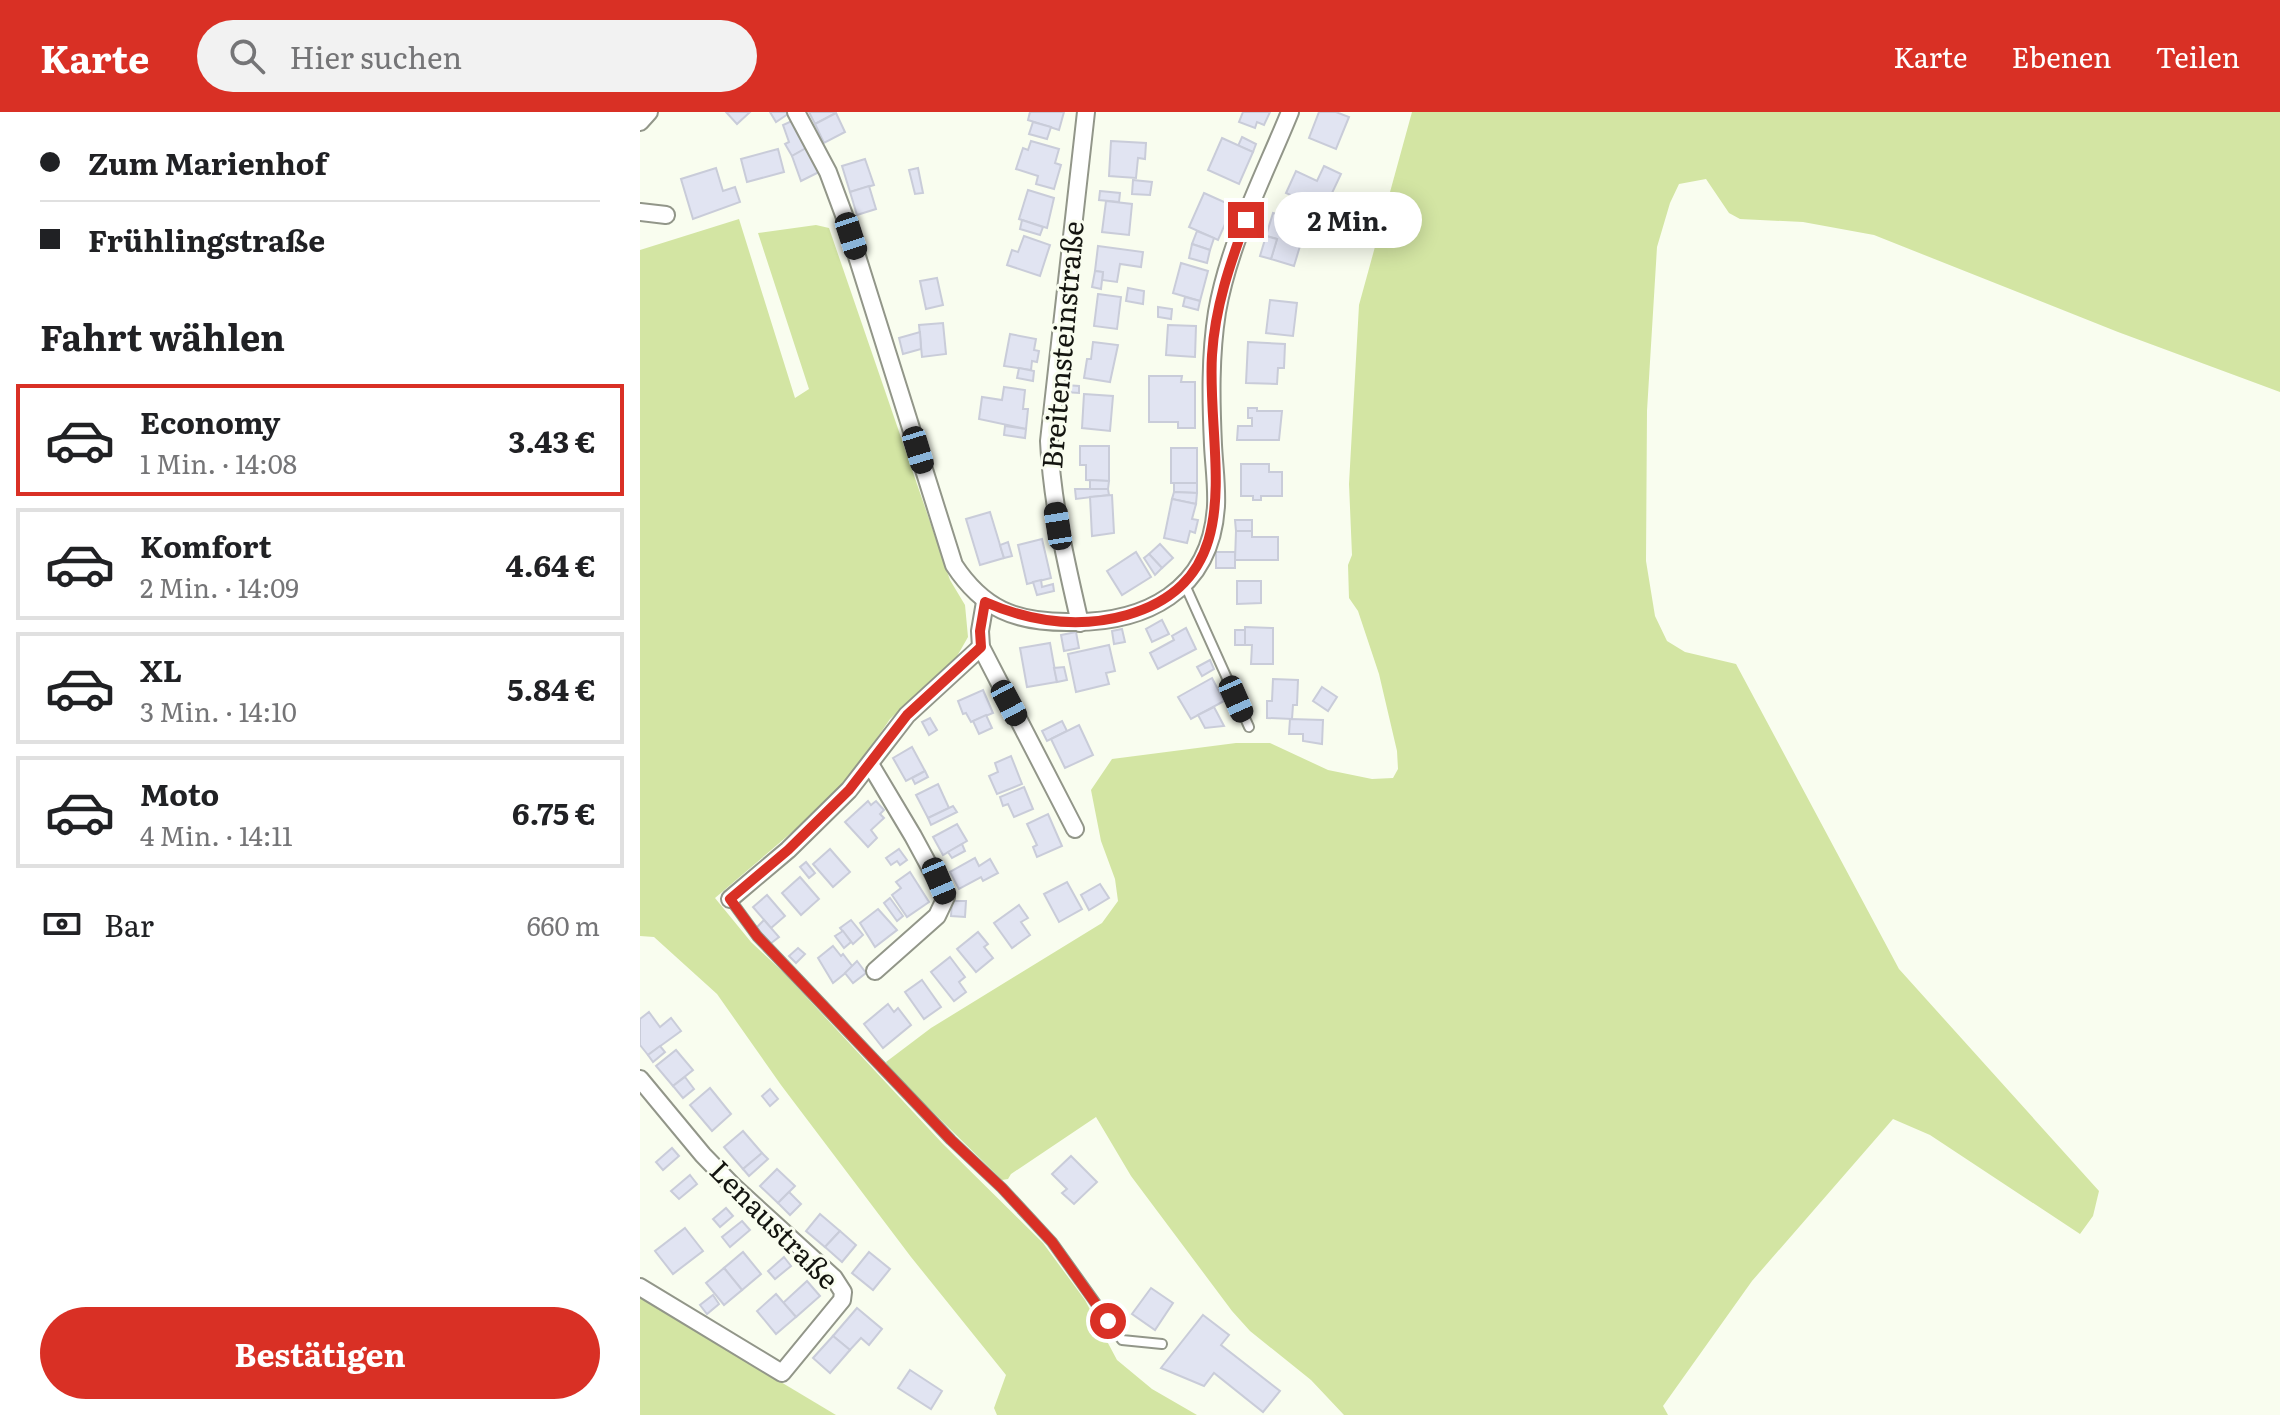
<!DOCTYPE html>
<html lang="de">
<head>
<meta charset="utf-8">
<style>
  body { margin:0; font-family:Literata,serif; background:#f2f2f2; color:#202124; height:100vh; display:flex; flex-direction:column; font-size:30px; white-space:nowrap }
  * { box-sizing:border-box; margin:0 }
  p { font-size:26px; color:#757577 }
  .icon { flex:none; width:44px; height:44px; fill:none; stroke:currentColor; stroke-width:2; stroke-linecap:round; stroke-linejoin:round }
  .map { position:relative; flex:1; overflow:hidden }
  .side { display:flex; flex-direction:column; background:#fff; width:640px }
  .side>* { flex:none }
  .banner { display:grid; align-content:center; height:176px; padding:0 40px; background:#fff }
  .end { position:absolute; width:36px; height:36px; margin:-18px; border:10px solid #d93025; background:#fff; box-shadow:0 0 0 4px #fff }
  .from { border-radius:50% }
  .bubble { position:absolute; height:56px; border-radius:28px; background:#fff; box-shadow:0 4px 20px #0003; font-size:26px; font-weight:700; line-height:56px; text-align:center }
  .car { position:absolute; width:24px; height:48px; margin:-24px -12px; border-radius:10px; box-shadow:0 0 6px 2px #0007; background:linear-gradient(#222 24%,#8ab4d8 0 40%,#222 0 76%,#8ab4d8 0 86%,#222 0) }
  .banner b { display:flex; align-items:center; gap:28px; height:76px; font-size:30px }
  .banner b+b { border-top:2px solid #e0e0e0 }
  .banner i { width:20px; height:20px; background:#202124 }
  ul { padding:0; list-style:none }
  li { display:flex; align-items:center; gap:24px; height:112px; margin:0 16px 12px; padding:0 24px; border:4px solid #e0e0e0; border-radius:0px }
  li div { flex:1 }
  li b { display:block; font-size:30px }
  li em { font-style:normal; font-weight:700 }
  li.active { border-color:#d93025 }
  li>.icon { width:72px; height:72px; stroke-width:1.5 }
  h2 { padding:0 40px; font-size:36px; line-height:96px }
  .pay { display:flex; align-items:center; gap:20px; height:88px; padding:0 40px; font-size:30px }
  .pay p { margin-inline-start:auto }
  .action { display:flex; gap:16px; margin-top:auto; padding:16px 40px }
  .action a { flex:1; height:92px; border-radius:48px; background:#d93025; color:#fff; font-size:32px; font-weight:700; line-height:92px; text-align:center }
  header { display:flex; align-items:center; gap:48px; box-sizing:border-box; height:112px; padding:0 40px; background:#d93025; color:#fff }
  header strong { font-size:38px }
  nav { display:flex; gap:44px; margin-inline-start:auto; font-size:28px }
  .search { width:560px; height:72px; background:#f2f2f2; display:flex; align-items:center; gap:20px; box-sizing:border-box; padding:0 28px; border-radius:44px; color:#757577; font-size:30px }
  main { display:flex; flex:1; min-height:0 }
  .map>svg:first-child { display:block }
  .green { fill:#d3e5a3 }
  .building { fill:#e1e4f2; stroke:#c9ccd9; stroke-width:2 }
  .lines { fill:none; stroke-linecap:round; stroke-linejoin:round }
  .service-casing { stroke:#929689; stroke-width:12 }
  .minor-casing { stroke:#929689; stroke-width:20 }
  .service { stroke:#fff; stroke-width:8 }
  .minor { stroke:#fff; stroke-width:16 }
  .route { stroke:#d93025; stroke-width:10 }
  .labels { text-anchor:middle; stroke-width:6; stroke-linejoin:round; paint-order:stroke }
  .street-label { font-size:28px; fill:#141510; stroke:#f9fdef }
</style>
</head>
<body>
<header>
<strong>Karte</strong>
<div class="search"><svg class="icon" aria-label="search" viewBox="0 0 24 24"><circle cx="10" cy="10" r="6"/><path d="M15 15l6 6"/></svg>Hier suchen</div>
<nav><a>Karte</a><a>Ebenen</a><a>Teilen</a></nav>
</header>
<main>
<section class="side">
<div class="banner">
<b><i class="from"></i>Zum Marienhof</b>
<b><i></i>Frühlingstraße</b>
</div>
<h2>Fahrt wählen</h2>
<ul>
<li class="active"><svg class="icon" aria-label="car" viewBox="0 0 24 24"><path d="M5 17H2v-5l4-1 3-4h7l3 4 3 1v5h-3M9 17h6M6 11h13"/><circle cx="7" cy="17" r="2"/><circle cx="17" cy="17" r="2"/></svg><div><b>Economy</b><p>1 Min. · 14:08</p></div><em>3.43 €</em></li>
<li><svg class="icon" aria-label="car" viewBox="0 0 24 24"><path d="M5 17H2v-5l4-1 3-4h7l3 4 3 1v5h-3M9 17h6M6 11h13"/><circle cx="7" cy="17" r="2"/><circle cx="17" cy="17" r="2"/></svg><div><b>Komfort</b><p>2 Min. · 14:09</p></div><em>4.64 €</em></li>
<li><svg class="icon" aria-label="car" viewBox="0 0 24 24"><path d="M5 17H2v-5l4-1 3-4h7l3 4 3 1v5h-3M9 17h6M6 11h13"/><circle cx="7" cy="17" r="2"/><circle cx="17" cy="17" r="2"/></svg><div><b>XL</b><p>3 Min. · 14:10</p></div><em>5.84 €</em></li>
<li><svg class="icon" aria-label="car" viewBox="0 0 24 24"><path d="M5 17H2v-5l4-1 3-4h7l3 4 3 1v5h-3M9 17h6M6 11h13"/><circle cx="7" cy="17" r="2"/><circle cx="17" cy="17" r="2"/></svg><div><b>Moto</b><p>4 Min. · 14:11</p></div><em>6.75 €</em></li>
</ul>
<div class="pay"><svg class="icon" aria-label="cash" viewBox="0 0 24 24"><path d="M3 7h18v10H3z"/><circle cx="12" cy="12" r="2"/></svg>Bar<p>660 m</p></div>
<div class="action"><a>Bestätigen</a></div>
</section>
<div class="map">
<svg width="1640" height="1303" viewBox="0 0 1640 1303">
  <rect width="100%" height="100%" fill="#f9fdef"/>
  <g class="green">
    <polygon points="772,0 1640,0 1640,280 1478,220 1234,123 1163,110 1100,107 1089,101 1066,67 1039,72 1030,91 1017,135 1007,299 1006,449 1015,504 1027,529 1045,540 1096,552 1259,857 1459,1079 1453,1104 1440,1122 1290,1023 1253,1007 1112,1169 1023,1294 1028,1303 704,1303 671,1268 610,1219 592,1199 491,1064 456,1005 371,1062 368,1067 362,1068 251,959 246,950 291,916 462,811 478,789 475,767 461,729 451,678 472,647 596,631 630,631 688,658 732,667 753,666 758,657 757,639 739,562 718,499 709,486 708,453 712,443 709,372 719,193"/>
    <polygon points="99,107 155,286 169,277 118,121 176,113 189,116 310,468 325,493 328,525 316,546 250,607 218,654 178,698 75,786 111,830 145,862 302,1031 403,1131 445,1188 477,1248 512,1277 557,1303 357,1303 354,1296 366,1263 271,1145 141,973 77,882 14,825 0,824 0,138"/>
    <polygon points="0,1186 196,1303 0,1303"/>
  </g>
  <g class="building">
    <polygon points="86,0 110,0 97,12"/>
    <polygon points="130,0 147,0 148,2 136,10"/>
    <polygon points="169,0 196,0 196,1 175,12"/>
    <polygon points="390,0 424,0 419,18 388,8"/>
    <polygon points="603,0 630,0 624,13 617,10 615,16 599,10"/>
    <polygon points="679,0 696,0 709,5 696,37 669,26"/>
    <polygon points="196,1 205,20 184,31 175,12"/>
    <polygon points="154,8 168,35 152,44 145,32 149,30 143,13"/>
    <polygon points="393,10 411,15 407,27 389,22"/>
    <polygon points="602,25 616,32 613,40 598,34"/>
    <polygon points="582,26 613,40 599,72 568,58"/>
    <polygon points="391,29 419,37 415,51 421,53 414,77 396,72 398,64 376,57 383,36 388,38"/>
    <polygon points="471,29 506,31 505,47 498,46 496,66 469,64"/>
    <polygon points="168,35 181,59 161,69 152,44"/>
    <polygon points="138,37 144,60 107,70 101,47"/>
    <polygon points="225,47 234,73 210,80 202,54"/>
    <polygon points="684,54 701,62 684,98 646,81 656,59 677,69"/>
    <polygon points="76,56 83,79 95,75 100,90 53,107 41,67"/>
    <polygon points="278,56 283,81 275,82 269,58"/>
    <polygon points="493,68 512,70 510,83 492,82"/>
    <polygon points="229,74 236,97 217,103 210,80"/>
    <polygon points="388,78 414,86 407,116 379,107"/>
    <polygon points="460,79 480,81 479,90 459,88"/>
    <polygon points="564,81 593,94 578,128 549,115"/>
    <polygon points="466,89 492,92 489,123 462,120"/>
    <polygon points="633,101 658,109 654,121 663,124 654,154 631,147 637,127 626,124"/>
    <polygon points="382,108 403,115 400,123 380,117"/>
    <polygon points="557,119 574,126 570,138 552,132"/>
    <polygon points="384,124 410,133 400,164 367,153 372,138 378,140"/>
    <polygon points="626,124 637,127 631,147 620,144"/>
    <polygon points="552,132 570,138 567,151 549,146"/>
    <polygon points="458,134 503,140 501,155 480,152 477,170 462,168 463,160 455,159"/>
    <polygon points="541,151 568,159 560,189 533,181"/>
    <polygon points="455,159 463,160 461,177 452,175"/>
    <polygon points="297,166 303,193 286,197 280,169"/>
    <polygon points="488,176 504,179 503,192 486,189"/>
    <polygon points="458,182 481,185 477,217 454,214"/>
    <polygon points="545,185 560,189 558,198 543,194"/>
    <polygon points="630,188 657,191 653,224 626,221"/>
    <polygon points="518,195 532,197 531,207 518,205"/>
    <polygon points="303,211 306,242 282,245 279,213"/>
    <polygon points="528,213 556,214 555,245 526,243"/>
    <polygon points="280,220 281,237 263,242 259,226"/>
    <polygon points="370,222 396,227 394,238 399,239 397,250 392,249 391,258 364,254"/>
    <polygon points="453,230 478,233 470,270 444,266 447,247 451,247"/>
    <polygon points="608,230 645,232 644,256 638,256 637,272 606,271"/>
    <polygon points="379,256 394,259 393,269 377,266"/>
    <polygon points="509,264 542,264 541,270 555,270 555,316 538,316 538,310 509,310"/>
    <polygon points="425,273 439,274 439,281 425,280"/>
    <polygon points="364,275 385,278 383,297 388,297 386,317 339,307 342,285 362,288"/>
    <polygon points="444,282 473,284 470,319 442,316"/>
    <polygon points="608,296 617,296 617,299 642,299 639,328 597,328 598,314 612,314 612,306 608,306"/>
    <polygon points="365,314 386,317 385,326 364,323"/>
    <polygon points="440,334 469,334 469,369 446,368 446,353 440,353"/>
    <rect x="531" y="336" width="26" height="35"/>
    <polygon points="601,352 629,352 629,360 642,360 642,384 621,384 621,388 613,388 613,384 601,384"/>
    <polygon points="450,368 469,369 468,377 450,377"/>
    <polygon points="534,371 557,371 557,381 534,380"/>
    <polygon points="435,377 468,377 469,383 436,387"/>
    <polygon points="534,380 557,381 556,392 532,387"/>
    <polygon points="472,383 474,421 452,424 450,385"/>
    <polygon points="532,387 556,392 552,407 558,408 555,421 550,419 547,431 524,426"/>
    <polygon points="350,400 364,446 340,453 326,407"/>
    <polygon points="595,408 612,408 612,419 596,419"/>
    <polygon points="596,419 612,419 612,425 638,425 638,448 595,448"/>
    <polygon points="402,427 411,466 387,472 378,433"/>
    <polygon points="368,430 372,444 364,446 360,433"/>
    <polygon points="520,432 533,446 522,456 509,442"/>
    <polygon points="496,440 511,465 482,483 467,459"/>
    <rect x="576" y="440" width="19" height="16"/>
    <polygon points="509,442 522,456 515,463 504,446"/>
    <polygon points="401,468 402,475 413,472 414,479 397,483 393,470"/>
    <polygon points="597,469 621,469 621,491 597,492"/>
    <polygon points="522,508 529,522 512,530 506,517"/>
    <polygon points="605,515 633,516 633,552 611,552 612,533 605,533"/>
    <polygon points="546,516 556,537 518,557 510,541 534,528 532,524"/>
    <polygon points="482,517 485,530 474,532 472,519"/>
    <rect x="595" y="518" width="10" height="15"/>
    <polygon points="436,520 439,536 424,539 421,523"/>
    <polygon points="410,531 417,570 387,575 380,536"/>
    <polygon points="469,533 475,559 466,561 469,572 436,580 428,542"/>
    <polygon points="570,548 574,557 562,564 557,555"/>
    <polygon points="424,555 427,568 417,570 414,556"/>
    <polygon points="572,566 584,589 551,607 538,585"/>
    <polygon points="633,567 658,568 657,593 653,593 652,607 627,606 627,589 632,589"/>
    <polygon points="682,575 697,585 688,599 673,589"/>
    <polygon points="343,578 353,601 331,610 326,601 323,602 318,589"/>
    <polygon points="574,595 584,614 565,616 558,603"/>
    <polygon points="346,603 352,616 339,622 333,609"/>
    <polygon points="290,606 297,618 289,623 282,610"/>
    <polygon points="650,607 683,608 682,632 663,629 663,622 649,622"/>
    <polygon points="422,609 427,619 407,629 402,619"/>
    <polygon points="439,613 453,643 425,656 411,627"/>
    <polygon points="272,635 285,659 266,669 253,646"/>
    <polygon points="371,644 382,672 357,682 349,664 358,660 355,651"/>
    <polygon points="285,659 288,665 275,672 272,666"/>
    <polygon points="298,672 309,696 288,706 276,683"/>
    <polygon points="384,675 393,697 374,705 368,692 363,694 360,685"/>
    <polygon points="228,689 231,693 236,689 244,698 240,702 244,706 231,718 237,726 228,735 205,710"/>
    <polygon points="313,694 317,700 291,713 288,706"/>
    <polygon points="408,702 422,734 397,745 393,735 397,733 387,712"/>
    <polygon points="317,712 327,729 303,743 293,725"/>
    <polygon points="322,732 325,739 312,746 308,740"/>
    <polygon points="190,737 210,760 193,775 173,752"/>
    <polygon points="259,737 267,748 260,753 257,749 251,753 246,746"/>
    <polygon points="335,746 339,754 350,747 358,761 343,769 341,765 319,777 310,760"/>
    <polygon points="166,750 175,761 169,766 160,755"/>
    <polygon points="270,760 289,790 267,805 252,783 261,776 256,770"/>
    <polygon points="160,765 179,787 161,803 142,781"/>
    <polygon points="427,770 442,797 419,810 404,782"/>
    <polygon points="460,772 469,786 449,798 441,783"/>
    <polygon points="127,783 145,804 131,816 113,795"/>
    <polygon points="250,786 263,804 257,809 244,791"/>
    <polygon points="312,789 326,789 325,805 311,804"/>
    <polygon points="379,793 388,806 381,810 390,823 372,836 354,811"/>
    <polygon points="238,797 257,818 235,835 220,811"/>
    <polygon points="124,808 139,825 130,832 116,816"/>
    <polygon points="211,808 223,823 213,832 200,816"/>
    <polygon points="203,819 211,830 204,836 195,824"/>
    <polygon points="338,820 348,832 344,835 353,846 336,860 317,837"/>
    <polygon points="193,834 201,844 203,842 213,855 193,871 178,846"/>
    <polygon points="158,836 165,842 156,851 149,844"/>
    <polygon points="310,845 325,865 319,870 326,880 314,889 291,860"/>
    <polygon points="217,849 226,861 213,871 205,861"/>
    <polygon points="282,868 301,895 284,907 265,880"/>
    <polygon points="248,892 254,900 258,896 271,913 243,936 224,912"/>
    <polygon points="9,900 20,915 31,906 41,919 8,943 0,933 0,907"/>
    <polygon points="20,934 25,940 13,950 8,943"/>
    <polygon points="36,938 53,958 33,974 16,954"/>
    <polygon points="45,965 54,977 43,986 33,974"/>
    <polygon points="70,976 91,1002 72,1019 50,993"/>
    <polygon points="130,977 138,987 130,994 122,984"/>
    <polygon points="103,1019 122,1041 103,1057 84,1035"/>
    <polygon points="32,1036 39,1044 23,1058 16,1050"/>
    <polygon points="122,1041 128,1047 109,1064 103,1057"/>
    <polygon points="431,1044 457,1070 434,1092 422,1081 427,1077 412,1062"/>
    <polygon points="137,1057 155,1074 138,1091 120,1074"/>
    <polygon points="50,1063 57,1072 39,1087 31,1079"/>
    <polygon points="149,1080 161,1092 150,1103 138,1091"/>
    <polygon points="86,1096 93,1104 80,1115 73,1107"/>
    <polygon points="180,1102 200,1119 185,1135 166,1119"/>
    <polygon points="102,1109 110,1118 90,1135 82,1125"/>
    <polygon points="45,1116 63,1139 33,1162 15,1139"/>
    <polygon points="200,1119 216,1133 202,1150 185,1135"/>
    <polygon points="103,1140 121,1162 102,1178 84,1156"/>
    <polygon points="229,1140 250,1157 233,1178 212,1161"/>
    <polygon points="144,1145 151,1154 135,1167 128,1159"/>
    <polygon points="84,1156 102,1178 84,1193 66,1171"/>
    <polygon points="167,1169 180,1184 156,1205 143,1191"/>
    <polygon points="511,1176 533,1191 515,1218 492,1202"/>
    <polygon points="136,1182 156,1205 136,1222 117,1199"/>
    <polygon points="73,1183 79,1192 67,1202 60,1193"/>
    <polygon points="217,1196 242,1217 229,1233 221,1226 210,1238 193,1224"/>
    <polygon points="563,1203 589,1223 581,1233 640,1279 623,1300 574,1261 564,1274 521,1256"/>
    <polygon points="193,1224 210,1238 190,1261 173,1246"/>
    <polygon points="270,1258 302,1279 291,1297 258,1276"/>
  </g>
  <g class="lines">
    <defs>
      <g id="service">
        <polyline points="545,473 609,615"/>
        <polyline points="90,787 117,824 311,1028 362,1076 412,1130 482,1228 522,1232"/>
      </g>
      <g id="minor">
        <path d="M 156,0 L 188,60 L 204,103 L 314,453 C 343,497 375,510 427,510 C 505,512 571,479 576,394 C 577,374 574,353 573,333 C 571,289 570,244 577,200 C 589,131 624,64 650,0"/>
        <polyline points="0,10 9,0"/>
        <polyline points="0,100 26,103"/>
        <polyline points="345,490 340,519 341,535 435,717"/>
        <path d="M 440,511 C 426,450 412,392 409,329 L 446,0"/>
        <polyline points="230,652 273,724 306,785 297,804 235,859"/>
        <polyline points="90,787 148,738 209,678 267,603 341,535"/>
        <polyline points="0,967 63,1043 94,1075 194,1166 203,1180 202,1188 142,1261 0,1175"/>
      </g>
    </defs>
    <use href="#service" class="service-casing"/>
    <use href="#minor" class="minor-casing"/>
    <use href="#service" class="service"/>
    <use href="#minor" class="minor"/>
  </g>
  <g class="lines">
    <path class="route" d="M 468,1209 L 412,1130 L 362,1076 L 311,1028 L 117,824 L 90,787 L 148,738 L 209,678 L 267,603 L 341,535 L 340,519 L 345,490 C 391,510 438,517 487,503 C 613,467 566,340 572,243 C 575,195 590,152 606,108"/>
  </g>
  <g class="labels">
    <g class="street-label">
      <text transform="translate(423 233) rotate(-85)" y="10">Breitensteinstraße</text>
      <text transform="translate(134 1113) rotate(45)" y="10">Lenaustraße</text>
    </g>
  </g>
</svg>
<i class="end from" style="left:468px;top:1209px"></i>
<i class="end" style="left:606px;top:108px"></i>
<div class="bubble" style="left:634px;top:80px;width:148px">2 Min.</div>
<i class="car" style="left:211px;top:124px;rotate:162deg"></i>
<i class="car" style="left:278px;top:338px;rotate:163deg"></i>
<i class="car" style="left:418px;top:414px;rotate:351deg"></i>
<i class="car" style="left:596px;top:587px;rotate:156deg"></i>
<i class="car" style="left:369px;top:591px;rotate:152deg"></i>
<i class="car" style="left:299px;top:769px;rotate:157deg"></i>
</div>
</main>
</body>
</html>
